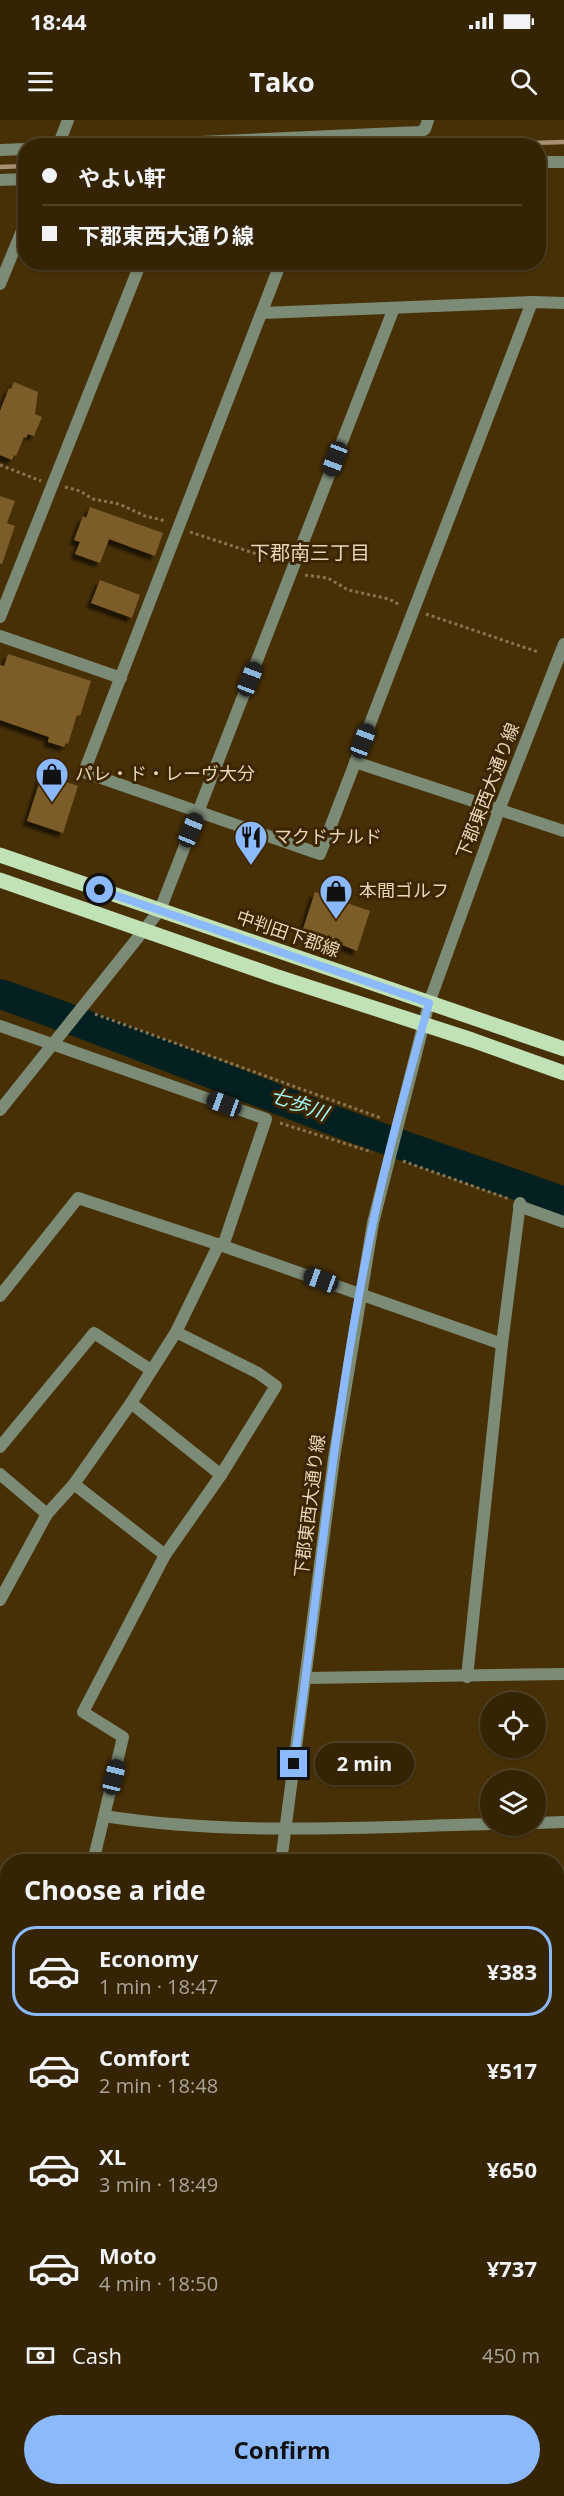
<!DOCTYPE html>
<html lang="en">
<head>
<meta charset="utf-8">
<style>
  body { margin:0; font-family:"Open Sans","Noto Sans JP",sans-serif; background:#3d2c0e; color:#f1f3f6; height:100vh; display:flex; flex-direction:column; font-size:22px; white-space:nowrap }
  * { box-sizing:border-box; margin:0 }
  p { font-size:20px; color:#aaa49a }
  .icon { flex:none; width:33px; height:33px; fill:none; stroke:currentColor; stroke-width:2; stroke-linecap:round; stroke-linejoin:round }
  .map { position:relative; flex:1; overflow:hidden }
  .sheet { position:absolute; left:0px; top:1734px; width:564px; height:642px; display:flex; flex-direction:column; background:#352404; border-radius:24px 24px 0 0; box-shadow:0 2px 4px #0004,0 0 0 2px #4f4126 }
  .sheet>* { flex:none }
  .hud { position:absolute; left:18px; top:18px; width:528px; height:132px; border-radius:24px; box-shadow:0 2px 4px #0004,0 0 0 2px #4f4126; display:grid; align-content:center; height:132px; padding:0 24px; background:#352404 }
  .controls { position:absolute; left:480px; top:1572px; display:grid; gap:12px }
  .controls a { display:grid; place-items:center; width:66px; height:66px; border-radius:50%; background:#352404; box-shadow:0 2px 4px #0004,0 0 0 2px #4f4126; font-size:30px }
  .end { position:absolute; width:27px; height:27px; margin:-14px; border:8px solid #8bb9fc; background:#111; box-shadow:0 0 0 3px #111 }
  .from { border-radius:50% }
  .bubble { position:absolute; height:42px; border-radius:21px; background:#352404; box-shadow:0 2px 4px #0004,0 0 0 2px #4f4126; font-size:20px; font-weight:700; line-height:42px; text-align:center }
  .car { position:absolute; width:18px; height:36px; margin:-18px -9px; border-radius:8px; box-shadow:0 0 4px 2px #0007; background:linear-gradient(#222 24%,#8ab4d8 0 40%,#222 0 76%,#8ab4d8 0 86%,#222 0) }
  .hud b { display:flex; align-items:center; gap:21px; height:57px; font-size:22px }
  .hud b+b { border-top:2px solid #4f4126 }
  .hud i { width:15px; height:15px; background:#f1f3f6 }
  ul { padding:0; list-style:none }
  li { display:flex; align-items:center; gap:18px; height:90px; margin:0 12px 9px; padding:0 12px; border:3px solid transparent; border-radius:24px }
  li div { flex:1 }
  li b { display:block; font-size:22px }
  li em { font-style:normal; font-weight:700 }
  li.on { border-color:#8bb9fc }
  li>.icon { width:54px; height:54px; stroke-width:1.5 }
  h2 { padding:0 24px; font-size:27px; line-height:72px }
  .pay { display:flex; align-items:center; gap:15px; height:66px; padding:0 24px; font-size:22px }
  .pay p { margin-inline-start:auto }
  .button { display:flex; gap:12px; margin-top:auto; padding:12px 24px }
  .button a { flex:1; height:69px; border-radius:36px; background:#8bb9fc; color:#111; font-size:24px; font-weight:700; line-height:69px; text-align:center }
  .status { display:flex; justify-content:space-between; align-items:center; height:42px; padding:0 30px; background:#352404; direction:ltr }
  .status svg { height:16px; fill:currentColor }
  header { display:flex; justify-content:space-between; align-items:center; height:78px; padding:0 24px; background:#352404; font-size:27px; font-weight:700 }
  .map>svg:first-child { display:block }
  .green { fill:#79222d }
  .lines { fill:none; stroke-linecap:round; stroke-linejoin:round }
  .river { stroke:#042020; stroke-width:30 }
  .building { fill:#7c5d2a; filter:url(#shadow) }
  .path { stroke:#897451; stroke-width:3; stroke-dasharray:3 3; stroke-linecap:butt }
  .minor { stroke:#7c8b76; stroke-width:12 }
  .tertiary { stroke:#7c8b76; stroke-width:12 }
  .primary { stroke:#c1e1b6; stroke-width:15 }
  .rail { stroke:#a59171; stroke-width:4.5 }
  .route { stroke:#8bb9fc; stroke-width:8 }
  .labels { text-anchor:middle; stroke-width:6; stroke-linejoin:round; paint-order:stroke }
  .poi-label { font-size:18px; fill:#e7d5bc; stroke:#3c2600; text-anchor:start }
  .street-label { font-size:18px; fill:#e7d5bc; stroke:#3c2600 }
  .neighbourhood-label { font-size:20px; fill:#e7d5bc; stroke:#3c2600 }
  .water-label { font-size:20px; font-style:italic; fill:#a3f4f6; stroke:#3c2600 }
</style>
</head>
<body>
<div class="status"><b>18:44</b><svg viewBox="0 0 49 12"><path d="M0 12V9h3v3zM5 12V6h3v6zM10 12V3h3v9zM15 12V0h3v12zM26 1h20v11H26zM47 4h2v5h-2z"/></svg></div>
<header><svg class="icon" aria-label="menu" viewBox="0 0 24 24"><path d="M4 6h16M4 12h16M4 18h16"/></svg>Tako<svg class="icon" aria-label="search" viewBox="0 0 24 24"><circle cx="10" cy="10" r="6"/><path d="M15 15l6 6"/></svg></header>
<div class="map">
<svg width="564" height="2376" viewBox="0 0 564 2376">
  <defs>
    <filter id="shadow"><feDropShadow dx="-4.5" dy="4.5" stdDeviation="1.5" flood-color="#0009"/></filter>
  </defs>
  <rect width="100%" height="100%" fill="#473006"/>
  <polygon class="green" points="564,2298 564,2376 31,2376 28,2369 556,2368 557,2302"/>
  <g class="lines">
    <path class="river" d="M 0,874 C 108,911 213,955 319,995 C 400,1026 483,1052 564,1082"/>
  </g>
  <g class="building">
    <polygon points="14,262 38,272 35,294 42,297 34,316 28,314 26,318 24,317 16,336 14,335 12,340 0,335 0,291 9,268 11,269"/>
    <polygon points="0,376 15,381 7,403 15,406 2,444 0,444"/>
    <polygon points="90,387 163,413 155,436 109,419 100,443 75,434 80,422 74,420 83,396 86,398"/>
    <polygon points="100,460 140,475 132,498 91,483"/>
    <polygon points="8,534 91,561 80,596 77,595 68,624 66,623 64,627 48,622 49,617 0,600 0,545 4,546"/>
    <polygon points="42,654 78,666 63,713 27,701"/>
    <polygon points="315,772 370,791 357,831 303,809"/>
  </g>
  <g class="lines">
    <g class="path">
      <polyline points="0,345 41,361"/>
      <polyline points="65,367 80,371 93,379 119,384 145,396 166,401"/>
      <polyline points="190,412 281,442"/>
      <polyline points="305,455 328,458 348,470 389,479 400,485"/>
      <polyline points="426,494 538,532"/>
      <polyline points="95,894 381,998"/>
      <polyline points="280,1003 372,1032"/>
      <polyline points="403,1041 509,1079"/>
    </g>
    <g class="minor">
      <polyline points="58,26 68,0"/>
      <polyline points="110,26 420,12 425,9 428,0"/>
      <polyline points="0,30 26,29"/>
      <polyline points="0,60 26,59"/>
      <polyline points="281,142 84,652 320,734 532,182"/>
      <polyline points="0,164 26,101"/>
      <polyline points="262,193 532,182 564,183"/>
      <polyline points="0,516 121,558"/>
      <polyline points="355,642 564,711"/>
      <polyline points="0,906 266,999 223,1126"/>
      <polyline points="0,990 160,790 394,188"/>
      <polyline points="519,1086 564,1102"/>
      <polyline points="0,1176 78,1078 223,1126 502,1224"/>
      <polyline points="131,1283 221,1355"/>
      <polyline points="0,1327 94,1213 151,1250"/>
      <polyline points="0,1354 47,1394"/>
      <polyline points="74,1364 165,1435"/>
      <polyline points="0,1480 47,1394 74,1364 131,1283 176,1212 219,1124"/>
      <polyline points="467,1557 502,1224 520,1083"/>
      <polyline points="306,1558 564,1554"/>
      <polyline points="93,1742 123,1617 83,1592 165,1435 221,1355 276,1266 258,1253 176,1212"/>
      <polyline points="0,1766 8,1766"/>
      <polyline points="556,1874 564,1877"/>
      <polyline points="556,1927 564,1905"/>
      <polyline points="556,1971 564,1966"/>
    </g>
    <g class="tertiary">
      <polyline points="538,42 564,42"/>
      <polyline points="0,497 141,142"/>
      <path d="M 104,1696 C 232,1716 362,1707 490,1704"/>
      <polyline points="536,1703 564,1702"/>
      <polyline points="281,1742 334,1338 373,1103 429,883 499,690 564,524"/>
    </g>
    <g class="primary">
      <polyline points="0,735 564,929"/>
      <polyline points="0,760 275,856 472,920 564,953"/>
    </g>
    <g class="rail">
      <polyline points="434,26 564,22"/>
      <polyline points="0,47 26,46"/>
    </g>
  </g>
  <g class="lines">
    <path class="route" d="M 100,770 L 429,883 C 406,967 382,1052 366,1138 C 333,1305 318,1475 294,1644"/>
  </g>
  <defs>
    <symbol id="shop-pin" viewBox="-11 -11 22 30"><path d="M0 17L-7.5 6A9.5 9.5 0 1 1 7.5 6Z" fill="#8bb9fc" stroke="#3c2600"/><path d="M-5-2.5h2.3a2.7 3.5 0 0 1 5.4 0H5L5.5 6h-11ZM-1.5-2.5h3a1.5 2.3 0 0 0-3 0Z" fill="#111"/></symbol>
    <symbol id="restaurant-pin" viewBox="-11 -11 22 30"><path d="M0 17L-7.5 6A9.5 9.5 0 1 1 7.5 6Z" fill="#8bb9fc" stroke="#3c2600"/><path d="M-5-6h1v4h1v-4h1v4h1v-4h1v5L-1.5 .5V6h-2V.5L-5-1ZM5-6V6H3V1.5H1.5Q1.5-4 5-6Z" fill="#111"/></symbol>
  </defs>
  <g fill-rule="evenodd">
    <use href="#shop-pin" x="33" y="635" width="38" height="52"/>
    <use href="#restaurant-pin" x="232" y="698" width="38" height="52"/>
    <use href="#shop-pin" x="317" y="752" width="38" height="52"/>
  </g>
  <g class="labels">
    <g class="poi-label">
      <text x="75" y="660">パレ・ド・レーヴ大分</text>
      <text x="274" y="723">マクドナルド</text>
      <text x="359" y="777">本間ゴルフ</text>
    </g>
    <g class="street-label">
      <text transform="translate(488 671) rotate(-69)" y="6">下郡東西大通り線</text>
      <text transform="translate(288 814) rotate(19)" y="6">中判田下郡線</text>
      <text transform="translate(310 1386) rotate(-83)" y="6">下郡東西大通り線</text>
    </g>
    <g class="neighbourhood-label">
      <text x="310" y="440">下郡南三丁目</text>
    </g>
    <g class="water-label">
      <text transform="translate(299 984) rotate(20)" y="7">七歩川</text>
    </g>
  </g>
</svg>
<div class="controls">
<a><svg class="icon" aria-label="locate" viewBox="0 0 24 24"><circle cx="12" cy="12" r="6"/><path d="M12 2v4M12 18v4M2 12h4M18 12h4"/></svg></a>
<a><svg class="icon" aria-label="layers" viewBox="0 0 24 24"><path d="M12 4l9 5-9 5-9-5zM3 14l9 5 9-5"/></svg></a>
</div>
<i class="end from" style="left:100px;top:770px"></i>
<i class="end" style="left:294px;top:1644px"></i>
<div class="bubble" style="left:315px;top:1623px;width:99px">2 min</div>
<i class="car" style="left:335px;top:339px;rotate:201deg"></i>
<i class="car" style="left:250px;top:559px;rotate:21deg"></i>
<i class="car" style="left:363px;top:621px;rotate:21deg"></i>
<i class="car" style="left:191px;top:710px;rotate:22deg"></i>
<i class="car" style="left:224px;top:984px;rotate:290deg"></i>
<i class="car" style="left:321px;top:1160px;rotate:290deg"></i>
<i class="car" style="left:114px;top:1657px;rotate:14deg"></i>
<div class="hud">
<b><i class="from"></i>やよい軒</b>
<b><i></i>下郡東西大通り線</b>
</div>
<section class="sheet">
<h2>Choose a ride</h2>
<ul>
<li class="on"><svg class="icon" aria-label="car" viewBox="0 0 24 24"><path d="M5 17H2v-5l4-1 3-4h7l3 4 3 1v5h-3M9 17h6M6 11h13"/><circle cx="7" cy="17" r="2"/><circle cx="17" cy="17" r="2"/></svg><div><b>Economy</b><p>1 min · 18:47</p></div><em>¥383</em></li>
<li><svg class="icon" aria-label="car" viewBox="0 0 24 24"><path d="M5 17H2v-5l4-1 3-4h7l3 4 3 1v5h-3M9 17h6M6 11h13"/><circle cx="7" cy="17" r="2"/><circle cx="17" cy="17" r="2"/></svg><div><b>Comfort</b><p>2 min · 18:48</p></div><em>¥517</em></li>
<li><svg class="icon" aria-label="car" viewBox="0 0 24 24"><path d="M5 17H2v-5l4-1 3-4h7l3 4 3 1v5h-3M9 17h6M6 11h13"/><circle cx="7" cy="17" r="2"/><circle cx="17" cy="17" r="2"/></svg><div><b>XL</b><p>3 min · 18:49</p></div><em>¥650</em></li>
<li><svg class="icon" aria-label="car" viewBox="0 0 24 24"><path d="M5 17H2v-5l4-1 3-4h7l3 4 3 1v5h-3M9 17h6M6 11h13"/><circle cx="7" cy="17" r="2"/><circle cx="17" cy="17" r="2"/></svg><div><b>Moto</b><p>4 min · 18:50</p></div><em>¥737</em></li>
</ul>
<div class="pay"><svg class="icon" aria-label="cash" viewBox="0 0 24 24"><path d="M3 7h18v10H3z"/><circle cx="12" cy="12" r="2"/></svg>Cash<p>450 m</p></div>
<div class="button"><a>Confirm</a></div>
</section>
</div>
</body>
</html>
